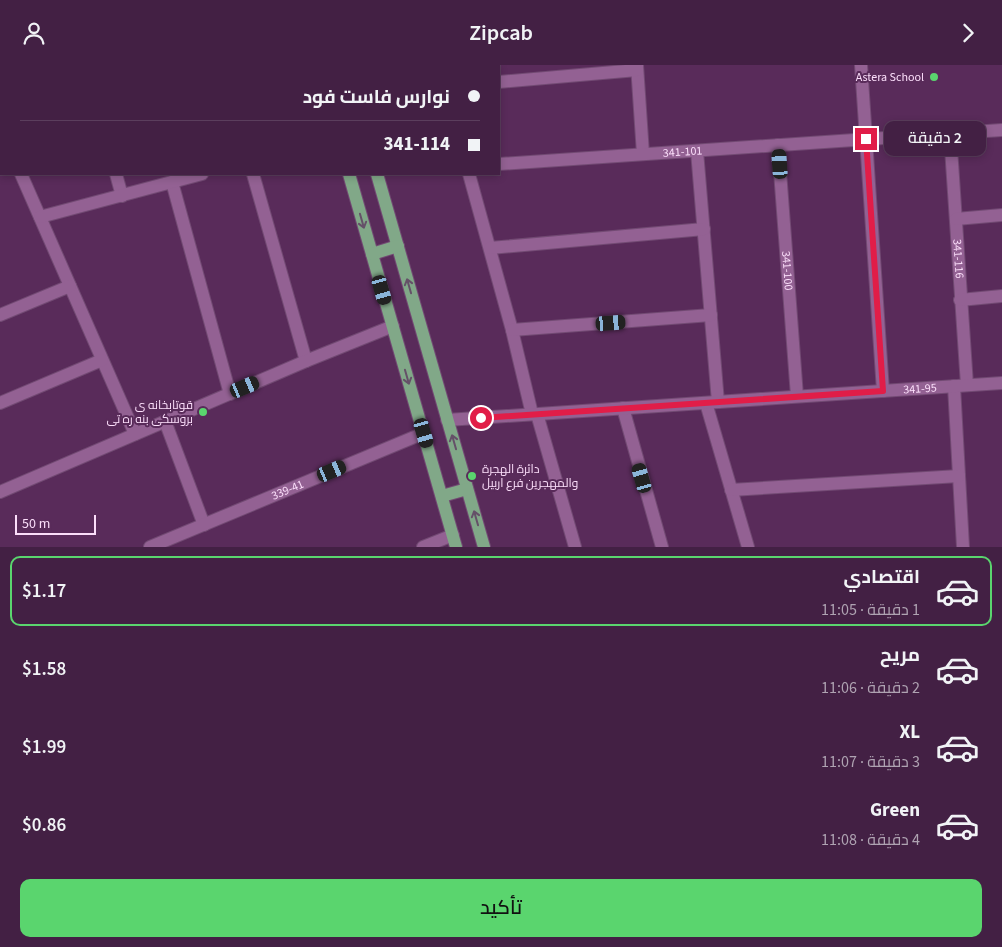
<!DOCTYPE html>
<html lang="ar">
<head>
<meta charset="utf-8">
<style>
  body { margin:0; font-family:"Source Sans 3",Cairo,sans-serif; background:#4a284b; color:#f1f3f6; direction:rtl; height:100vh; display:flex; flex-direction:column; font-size:19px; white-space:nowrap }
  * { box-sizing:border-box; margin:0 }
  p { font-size:16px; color:#afa3b2 }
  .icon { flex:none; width:28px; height:28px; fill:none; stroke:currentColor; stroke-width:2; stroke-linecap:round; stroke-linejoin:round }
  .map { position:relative; height:482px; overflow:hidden; direction:ltr }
  .sheet { display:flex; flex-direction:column; background:#432044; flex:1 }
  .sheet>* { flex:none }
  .top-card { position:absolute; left:0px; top:0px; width:500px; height:110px; box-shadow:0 2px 8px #0003,0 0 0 1px #5b3e5d; direction:rtl; display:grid; align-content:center; height:110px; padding:0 20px; background:#432044 }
  .scale { position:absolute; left:15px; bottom:12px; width:81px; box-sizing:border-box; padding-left:5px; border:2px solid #fbdefa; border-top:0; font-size:14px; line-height:18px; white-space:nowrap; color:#fbdefa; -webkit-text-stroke:4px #592b5a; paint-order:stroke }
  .end { position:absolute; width:22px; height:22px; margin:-11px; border:6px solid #e11d48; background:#fff; box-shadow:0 0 0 2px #fff }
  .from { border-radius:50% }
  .bubble { position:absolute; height:35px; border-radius:10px; background:#432044; box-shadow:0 2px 8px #0003,0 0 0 1px #5b3e5d; font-size:16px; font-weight:600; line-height:35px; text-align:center; direction:rtl }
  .car { position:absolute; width:15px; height:30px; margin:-15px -8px; border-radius:6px; box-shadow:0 0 4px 1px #0007; background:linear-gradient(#222 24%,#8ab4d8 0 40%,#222 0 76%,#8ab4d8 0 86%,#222 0) }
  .top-card b { display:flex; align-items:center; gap:18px; height:48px; font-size:19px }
  .top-card b+b { border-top:1px solid #5b3e5d }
  .top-card i { width:12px; height:12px; background:#f1f3f6 }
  ul { padding:9px 0 0; list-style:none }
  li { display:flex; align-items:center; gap:15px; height:70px; margin:0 10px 8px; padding:0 10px; border:2px solid transparent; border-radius:10px }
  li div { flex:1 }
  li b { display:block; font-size:19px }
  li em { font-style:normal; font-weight:600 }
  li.on { border-color:#5ad56e }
  li>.icon { width:45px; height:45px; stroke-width:1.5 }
  .cta { display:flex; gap:10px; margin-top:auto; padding:10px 20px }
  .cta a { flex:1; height:58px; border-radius:10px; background:#5ad56e; color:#111; font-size:20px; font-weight:600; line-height:58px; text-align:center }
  header { display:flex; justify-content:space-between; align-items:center; height:65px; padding:0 20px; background:#432044; font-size:22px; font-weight:600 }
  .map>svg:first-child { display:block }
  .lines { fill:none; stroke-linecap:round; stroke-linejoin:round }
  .minor-casing { stroke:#724a73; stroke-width:14 }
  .major-casing { stroke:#724a73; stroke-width:14 }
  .minor { stroke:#936193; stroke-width:12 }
  .major { stroke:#81a888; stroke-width:12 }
  .oneway { stroke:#655068 }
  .route { stroke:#e11d48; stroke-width:6 }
  .poi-dot { fill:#5ad56e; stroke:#592b5a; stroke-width:2 }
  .labels { text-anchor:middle; stroke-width:4; stroke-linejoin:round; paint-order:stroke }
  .poi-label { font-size:12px; fill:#fbdefa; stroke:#592b5a; text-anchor:end }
  .street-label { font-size:12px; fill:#fbdefa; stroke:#592b5a }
</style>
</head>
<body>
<header><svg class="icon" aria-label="forward" viewBox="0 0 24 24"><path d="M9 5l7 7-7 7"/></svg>Zipcab<svg class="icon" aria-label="person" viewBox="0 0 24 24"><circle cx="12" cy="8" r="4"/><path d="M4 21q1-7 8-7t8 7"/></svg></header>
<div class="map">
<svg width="1002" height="482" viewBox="0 0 1002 482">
  <rect width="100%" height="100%" fill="#592b5a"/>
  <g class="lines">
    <defs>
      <g id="minor">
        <polyline points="83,0 84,1"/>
        <polyline points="169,0 169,1"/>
        <polyline points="637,0 643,89"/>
        <polyline points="861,0 883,326"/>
        <polyline points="5,1 8,0"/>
        <polyline points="281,1 285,0"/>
        <polyline points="499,17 637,5"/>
        <polyline points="0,62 1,65"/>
        <path id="s1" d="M 950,68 L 967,320"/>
        <path id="s2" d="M 778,80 L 797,331"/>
        <polyline points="697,86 718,337"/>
        <path id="s3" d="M 499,99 L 1002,65"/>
        <polyline points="21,109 135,369"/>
        <polyline points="116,109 122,131"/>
        <polyline points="253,109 306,296"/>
        <polyline points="469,109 512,265 532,349"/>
        <polyline points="172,117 230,329"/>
        <polyline points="40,152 202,109"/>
        <polyline points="956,154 1002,150"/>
        <polyline points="490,183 704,164"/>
        <polyline points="960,235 1002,231"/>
        <polyline points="0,250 70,221"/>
        <polyline points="512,265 711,250"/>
        <polyline points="954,321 963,482"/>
        <polyline points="0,338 102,295"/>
        <polyline points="706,338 748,482"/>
        <polyline points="623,343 662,482"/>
        <polyline points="537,349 575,482"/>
        <path id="s4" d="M 447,355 L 1002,318"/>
        <polyline points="165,356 204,460"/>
        <polyline points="731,425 959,411"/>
        <polyline points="0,427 306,296 393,261"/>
        <path id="s5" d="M 150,482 L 424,368"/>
        <polyline points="423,482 453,470"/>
      </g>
      <g id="major">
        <polyline points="317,0 318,1"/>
        <polyline points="346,0 346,1"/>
        <polyline points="349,109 456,482"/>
        <polyline points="377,109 484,482"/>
        <polyline points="372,189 398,181"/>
        <polyline points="442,431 467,424"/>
      </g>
    </defs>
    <use href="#minor" class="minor-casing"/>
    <use href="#major" class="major-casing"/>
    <use href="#minor" class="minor"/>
    <use href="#major" class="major"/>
  </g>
  <defs><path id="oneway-shaft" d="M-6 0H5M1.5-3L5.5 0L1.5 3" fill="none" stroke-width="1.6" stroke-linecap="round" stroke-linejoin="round" transform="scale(1.25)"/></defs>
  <g class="oneway">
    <use href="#oneway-shaft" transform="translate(362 156) rotate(74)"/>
    <use href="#oneway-shaft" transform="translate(409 221) rotate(-106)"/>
    <use href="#oneway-shaft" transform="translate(407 312) rotate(74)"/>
    <use href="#oneway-shaft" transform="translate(454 377) rotate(-106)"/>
    <use href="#oneway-shaft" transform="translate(476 453) rotate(-106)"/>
  </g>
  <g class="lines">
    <polyline class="route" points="481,353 883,326 866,74"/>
  </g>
  <g class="poi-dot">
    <circle cx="934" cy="12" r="5"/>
    <circle cx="203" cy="347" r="5"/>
    <circle cx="472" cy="411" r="5"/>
  </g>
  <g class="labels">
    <g class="poi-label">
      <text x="924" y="16">Astera School</text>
      <text x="193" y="344">قوتابخانه ى<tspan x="193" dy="14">بروسكى بنه ره تى</tspan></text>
      <text x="482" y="408" text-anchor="start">دائرة الهجرة<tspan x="482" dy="14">والمهجرين فرع اربيل</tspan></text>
    </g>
    <g class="street-label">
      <text dy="4" stroke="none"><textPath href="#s3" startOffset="184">341-101</textPath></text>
      <text dy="4" stroke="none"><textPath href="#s1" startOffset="126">341-116</textPath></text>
      <text dy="4" stroke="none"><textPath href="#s2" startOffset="126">341-100</textPath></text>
      <text dy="4" stroke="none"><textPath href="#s4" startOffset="474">341-95</textPath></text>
      <text dy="4" stroke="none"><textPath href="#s5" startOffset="149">339-41</textPath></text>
    </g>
  </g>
</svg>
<div class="scale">50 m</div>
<i class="end from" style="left:481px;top:353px"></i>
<i class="end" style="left:866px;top:74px"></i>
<div class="bubble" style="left:884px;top:56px;width:102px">2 دقيقة</div>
<i class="car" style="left:780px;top:99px;rotate:356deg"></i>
<i class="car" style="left:382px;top:225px;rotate:164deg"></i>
<i class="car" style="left:611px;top:258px;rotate:86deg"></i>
<i class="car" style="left:245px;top:322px;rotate:67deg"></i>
<i class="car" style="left:424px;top:368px;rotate:164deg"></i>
<i class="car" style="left:332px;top:406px;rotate:67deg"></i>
<i class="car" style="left:642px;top:413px;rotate:344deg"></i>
<div class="top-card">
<b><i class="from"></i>نوارس فاست فود</b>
<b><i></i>341-114</b>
</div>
</div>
<section class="sheet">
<ul>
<li class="on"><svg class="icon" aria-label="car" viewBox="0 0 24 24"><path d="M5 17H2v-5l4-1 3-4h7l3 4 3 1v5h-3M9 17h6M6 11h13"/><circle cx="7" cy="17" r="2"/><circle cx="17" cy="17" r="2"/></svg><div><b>اقتصادي</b><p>1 دقيقة · 11:05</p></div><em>$1.17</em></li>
<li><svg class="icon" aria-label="car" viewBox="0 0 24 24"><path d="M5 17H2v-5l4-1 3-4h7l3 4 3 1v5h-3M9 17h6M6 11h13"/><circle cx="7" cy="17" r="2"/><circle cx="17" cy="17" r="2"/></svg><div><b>مريح</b><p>2 دقيقة · 11:06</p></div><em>$1.58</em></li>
<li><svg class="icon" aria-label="car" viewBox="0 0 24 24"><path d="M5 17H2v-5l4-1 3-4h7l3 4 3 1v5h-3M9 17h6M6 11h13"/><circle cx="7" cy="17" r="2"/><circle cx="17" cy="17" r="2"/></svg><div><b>XL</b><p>3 دقيقة · 11:07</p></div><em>$1.99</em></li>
<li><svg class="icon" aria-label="car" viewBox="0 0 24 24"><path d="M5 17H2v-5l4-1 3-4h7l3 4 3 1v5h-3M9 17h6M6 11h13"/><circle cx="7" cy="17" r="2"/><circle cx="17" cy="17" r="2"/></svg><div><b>Green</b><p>4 دقيقة · 11:08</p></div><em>$0.86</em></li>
</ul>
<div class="cta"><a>تأكيد</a></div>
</section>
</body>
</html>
